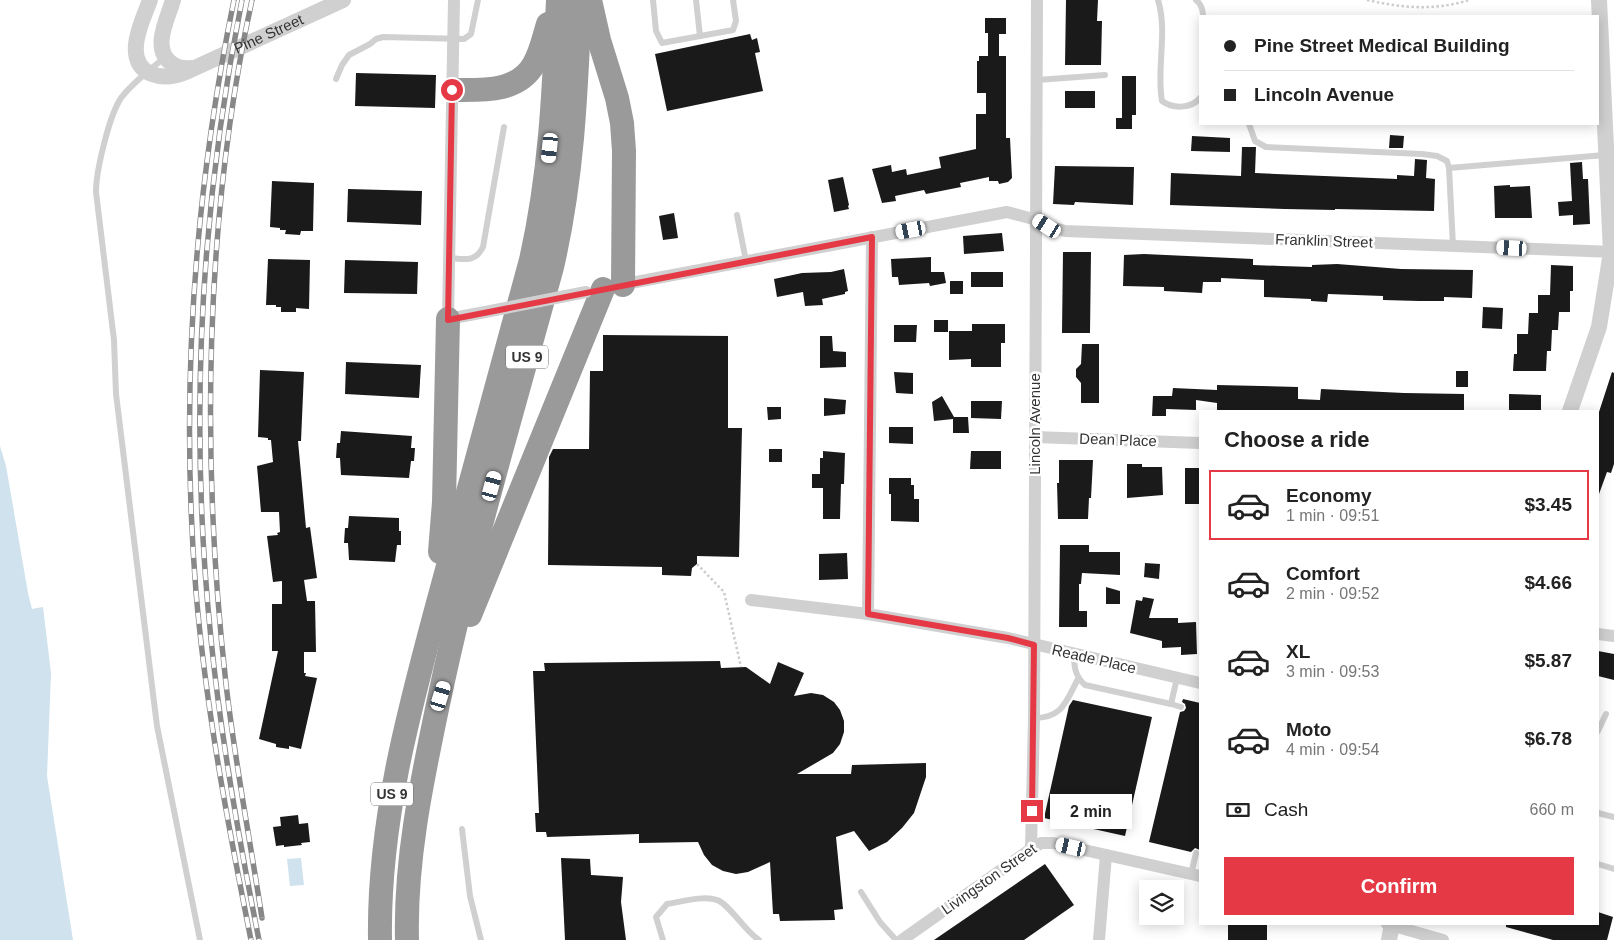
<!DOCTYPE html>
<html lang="en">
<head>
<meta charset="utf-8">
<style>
  body { margin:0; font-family:Helvetica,sans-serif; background:#f6f6f6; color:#222; height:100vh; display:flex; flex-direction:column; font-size:19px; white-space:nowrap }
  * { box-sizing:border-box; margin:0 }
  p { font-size:16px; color:#767676 }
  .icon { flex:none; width:28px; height:28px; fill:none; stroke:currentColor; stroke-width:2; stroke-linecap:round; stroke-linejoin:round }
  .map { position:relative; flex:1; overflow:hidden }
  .panel { position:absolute; left:1199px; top:410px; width:400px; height:515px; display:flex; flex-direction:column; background:#fff; border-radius:0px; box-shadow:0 2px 12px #0003 }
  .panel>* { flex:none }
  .top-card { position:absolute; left:1199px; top:15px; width:400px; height:110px; border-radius:0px; box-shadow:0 2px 12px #0003; display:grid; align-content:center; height:110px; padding:0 25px; background:#fff }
  .tools { position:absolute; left:1139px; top:880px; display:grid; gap:10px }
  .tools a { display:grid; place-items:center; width:45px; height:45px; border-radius:0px; background:#fff; box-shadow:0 2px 12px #0003; font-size:25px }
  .end { position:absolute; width:22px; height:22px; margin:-11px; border:6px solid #e63946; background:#fff; box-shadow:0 0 0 2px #fff }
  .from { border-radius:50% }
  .bubble { position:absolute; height:35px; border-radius:0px; background:#fff; box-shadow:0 2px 12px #0003; font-size:16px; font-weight:600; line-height:35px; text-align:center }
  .car { position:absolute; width:15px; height:30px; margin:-15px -8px; border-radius:6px; box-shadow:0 0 4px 1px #0007; background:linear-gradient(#fff 24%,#345 0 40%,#fff 0 76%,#345 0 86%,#fff 0) }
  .top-card b { display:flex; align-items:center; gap:18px; height:48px; font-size:19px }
  .top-card b+b { border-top:1px solid #e0e0e0 }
  .top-card i { width:12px; height:12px; background:#222 }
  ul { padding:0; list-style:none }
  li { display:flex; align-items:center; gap:15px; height:70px; margin:0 10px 8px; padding:0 15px; border:2px solid transparent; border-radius:0px }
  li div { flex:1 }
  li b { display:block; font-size:19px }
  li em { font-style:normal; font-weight:600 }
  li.on { border-color:#e63946 }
  li>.icon { width:45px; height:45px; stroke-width:1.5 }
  h2 { padding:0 25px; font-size:22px; line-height:60px }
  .pay { display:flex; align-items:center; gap:12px; height:55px; padding:0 25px; font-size:19px }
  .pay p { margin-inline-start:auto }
  .cta { display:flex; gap:10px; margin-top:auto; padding:10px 25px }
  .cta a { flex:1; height:58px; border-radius:0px; background:#e63946; color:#fff; font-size:20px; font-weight:600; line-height:58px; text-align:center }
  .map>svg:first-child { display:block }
  .water { fill:#cfe2ee }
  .building { fill:#1a1a1a }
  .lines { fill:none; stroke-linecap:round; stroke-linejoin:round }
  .path { stroke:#cdcdcd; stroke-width:2.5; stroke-dasharray:2.5 2.5; stroke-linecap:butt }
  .service { stroke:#d0d0d0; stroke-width:6 }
  .minor { stroke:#d0d0d0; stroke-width:12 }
  .tertiary { stroke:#d0d0d0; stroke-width:16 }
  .motorway { stroke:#9a9a9a; stroke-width:24 }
  .rail-casing { stroke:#888; stroke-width:5.5 }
  .rail { stroke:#fff; stroke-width:4; stroke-dasharray:11; stroke-linecap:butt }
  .minor-bridge { stroke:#d0d0d0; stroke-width:12 }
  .route { stroke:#e63946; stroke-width:6 }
  .labels { text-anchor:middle; stroke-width:5; stroke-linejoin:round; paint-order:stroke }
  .shield { fill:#fff; stroke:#707070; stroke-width:1 }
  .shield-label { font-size:14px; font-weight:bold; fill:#333 }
  .street-label { font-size:15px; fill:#333; stroke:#fff }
</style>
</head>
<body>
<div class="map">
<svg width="1614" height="940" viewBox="0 0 1614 940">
  <rect width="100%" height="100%" fill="#fff"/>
  <g class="water">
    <polygon points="0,446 6,466 28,593 32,609 43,607 51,673 47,776 73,940 0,940"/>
    <polygon points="301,858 304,885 290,886 287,859"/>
  </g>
  <g class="building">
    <polygon points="1066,0 1098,0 1097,21 1102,21 1101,65 1065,65"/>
    <polygon points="985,18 1006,18 1006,34 999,34 999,56 1006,56 1006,138 1010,138 1012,178 1008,182 999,184 998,181 989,181 989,177 960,183 961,187 926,194 924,190 895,196 896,201 882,203 872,169 891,165 892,172 906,169 907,175 941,168 939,157 976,149 976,114 986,114 986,93 977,93 977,61 979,61 979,56 988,56 988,33 985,33"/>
    <polygon points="750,34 752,40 757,38 760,52 755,53 763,91 667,111 655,54"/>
    <polygon points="356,73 436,75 435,108 355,106"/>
    <polygon points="1122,76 1136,76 1136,115 1132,115 1132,129 1116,129 1116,118 1122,118"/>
    <rect x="1065" y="91" width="30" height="17"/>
    <polygon points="1390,135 1404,136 1403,148 1389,148"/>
    <polygon points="1192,136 1230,138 1230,152 1191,151"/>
    <polygon points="1242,147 1256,147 1255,173 1397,179 1397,175 1414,176 1415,159 1427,160 1426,178 1435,179 1434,211 1335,209 1335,210 1285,209 1170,205 1171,173 1241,176"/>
    <polygon points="1582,162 1583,179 1588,179 1590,224 1573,225 1573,215 1559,216 1558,202 1572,201 1570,163"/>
    <polygon points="1055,166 1134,167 1133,205 1075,202 1074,205 1053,204"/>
    <polygon points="843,177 849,205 848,206 849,209 834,212 828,180"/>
    <polygon points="272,181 314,183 313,231 301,231 300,235 285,234 286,230 280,230 280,228 270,227"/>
    <polygon points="1510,185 1510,187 1530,186 1532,218 1495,218 1494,186"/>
    <polygon points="348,189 422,191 421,225 347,222"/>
    <polygon points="674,213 678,238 663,240 659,216"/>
    <polygon points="1002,233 1004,251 964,254 963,236"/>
    <polygon points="1063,252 1091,252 1090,333 1062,333"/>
    <polygon points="1144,254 1253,259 1253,265 1281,266 1312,267 1312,265 1337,264 1401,269 1473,270 1472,298 1444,297 1444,301 1419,301 1383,300 1383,296 1328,294 1327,302 1311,301 1311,299 1264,297 1264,280 1221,278 1221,282 1203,282 1202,293 1164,291 1164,287 1123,286 1124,255"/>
    <polygon points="931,257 931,272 944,272 946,283 930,286 929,283 899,285 898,277 892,277 891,259"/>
    <polygon points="268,259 310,260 309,309 296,308 296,312 281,312 281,307 276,307 276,305 266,305"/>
    <polygon points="345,260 418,262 417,294 344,293"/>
    <polygon points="1551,265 1573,266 1573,291 1570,291 1570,312 1559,312 1558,330 1552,330 1551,351 1547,351 1546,371 1513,371 1514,354 1517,354 1517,334 1528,334 1529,313 1538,313 1538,295 1550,295"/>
    <polygon points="844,269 848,291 845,292 845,294 822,299 823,305 805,306 803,292 777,297 774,279 802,273 831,272"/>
    <rect x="971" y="272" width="32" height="15"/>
    <rect x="950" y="281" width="13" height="13"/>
    <polygon points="1483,307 1503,308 1502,329 1482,328"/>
    <rect x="934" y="320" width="14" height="12"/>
    <polygon points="972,324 1005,324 1005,343 1001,343 1001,367 971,367 971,359 949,360 949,331 972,331"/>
    <polygon points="894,325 917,325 916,342 894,342"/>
    <polygon points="603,335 728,336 728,428 742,428 739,557 697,556 697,564 692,568 691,576 662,575 662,567 548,565 549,457 553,449 589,449 590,371 603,371"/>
    <polygon points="820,336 832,336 833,351 846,352 846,367 820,368"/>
    <polygon points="1082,344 1099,344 1099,403 1081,403 1081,383 1076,377 1076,369 1081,364"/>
    <polygon points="346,362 421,365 419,398 345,394"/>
    <polygon points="260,370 304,372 301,441 298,441 306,528 310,527 317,578 304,580 307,601 315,601 316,652 304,652 304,673 306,673 305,676 317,678 301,749 289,746 289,749 276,747 276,744 259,739 278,651 272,651 272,604 282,604 282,581 273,582 267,536 278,535 277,533 280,532 279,512 261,512 257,466 273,462 271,440 268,440 268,438 258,437"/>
    <rect x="1456" y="371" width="12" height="16"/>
    <polygon points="894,372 913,373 913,394 896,393"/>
    <polygon points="1612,372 1614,373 1614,464 1611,473 1607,472 1599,494 1598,493 1598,415"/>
    <polygon points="1217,385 1298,387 1298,399 1320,400 1321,389 1404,393 1464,394 1464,411 1217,411 1217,403 1196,400 1196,410 1166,409 1166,416 1152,416 1153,396 1177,396 1172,396 1173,388 1217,390"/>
    <polygon points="1509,394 1541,395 1541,411 1509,411"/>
    <polygon points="942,396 954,417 968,417 969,433 953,433 953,419 934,421 932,402"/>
    <polygon points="824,398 846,400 845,414 824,416"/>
    <polygon points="971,401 1002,401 1001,419 971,418"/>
    <polygon points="767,407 781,407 781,419 768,420"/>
    <polygon points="889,427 913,427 913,444 889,443"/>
    <polygon points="341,431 412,436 411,448 415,448 414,461 411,461 409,478 341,475 340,458 336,458 337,443 340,443"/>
    <rect x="769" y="449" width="13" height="13"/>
    <polygon points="823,451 845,453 844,484 841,484 840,519 823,519 823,488 812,488 812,474 820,474 820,458 823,458"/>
    <polygon points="971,451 1001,451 1001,469 970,469"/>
    <polygon points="1059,460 1093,460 1091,498 1089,498 1088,519 1058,519 1057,483 1059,483"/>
    <polygon points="1127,464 1142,464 1142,467 1162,467 1163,495 1127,498"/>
    <rect x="1185" y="468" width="15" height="36"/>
    <polygon points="889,478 911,478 911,485 914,485 914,499 919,499 919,522 891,521 891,494 889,494"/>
    <polygon points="349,516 399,518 399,531 401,531 401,545 397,545 395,562 349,560 348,543 344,543 345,528 348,528"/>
    <polygon points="1060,545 1089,545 1089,552 1120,552 1120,575 1082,573 1081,584 1079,584 1079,611 1087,611 1087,627 1059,627"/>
    <polygon points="847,553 848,579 819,580 819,554"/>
    <polygon points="1145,563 1160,564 1159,579 1144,577"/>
    <polygon points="1106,587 1120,591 1120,604 1106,604"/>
    <polygon points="1143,597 1154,599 1149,618 1178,618 1178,623 1196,622 1197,654 1181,655 1181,647 1162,648 1162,641 1130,633 1136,600 1142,601"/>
    <polygon points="1598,651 1614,654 1614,680 1598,676"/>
    <polygon points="720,661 721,668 746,667 770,684 778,662 804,673 794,696 811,693 823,695 834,702 840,710 844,721 844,732 840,744 833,753 797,774 851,774 852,765 926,763 926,777 914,813 902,828 887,842 869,851 854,831 836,837 843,909 834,910 835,920 780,921 779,914 773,914 770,862 748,872 736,874 723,871 712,865 704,855 698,842 639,843 639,834 547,837 546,832 536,832 535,813 539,813 533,671 545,671 544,663"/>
    <polygon points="1183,699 1200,703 1200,850 1195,848 1191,852 1149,842 1180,712 1184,711 1186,708 1185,704 1182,702"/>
    <polygon points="1073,700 1152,717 1125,836 1044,818 1069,706"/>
    <polygon points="298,815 299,824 308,823 310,842 301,843 302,845 284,847 284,845 276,846 273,827 281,826 280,817"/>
    <polygon points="561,858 590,859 591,875 623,877 621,902 626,940 565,940"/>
    <polygon points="1045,864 1074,905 1024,940 934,940"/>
    <polygon points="1598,912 1613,917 1607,940 1553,940 1506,927 1506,924 1598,924"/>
    <rect x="1228" y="924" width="39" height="16"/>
  </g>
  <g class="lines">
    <g class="path">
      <path d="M 1367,0 C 1402,8 1435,11 1469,0"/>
      <polyline points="697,564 724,592 741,667"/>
    </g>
    <g class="service">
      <polyline points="653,0 656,31 662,43 733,30 736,21 733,0"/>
      <polyline points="696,0 700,36"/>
      <path d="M 1158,0 C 1168,32 1156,70 1162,101 C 1173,109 1191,109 1200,98"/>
      <path d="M 1196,0 C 1201,4 1203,10 1203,16"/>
      <path d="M 164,58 C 150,70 132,83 121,98 C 109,116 96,171 96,192 L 114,340 L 116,394 L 157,726 L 200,940"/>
      <polyline points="336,79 342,65 349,55 370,44 376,39 383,37 464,39 471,34 478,0"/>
      <polyline points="1037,80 1105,75"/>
      <polyline points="1249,124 1255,141 1266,147 1422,154 1437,156 1447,161 1449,168 1453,246"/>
      <polyline points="1449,168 1605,155"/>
      <polyline points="737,215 746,261"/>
      <path d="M 449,258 C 464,259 475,263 483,247 L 504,127"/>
      <path d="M 1074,654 C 1074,667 1075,676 1085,685 L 1171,704 L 1177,678"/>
      <polyline points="1171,704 1181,707"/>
      <path d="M 1034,718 C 1063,718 1066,701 1078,679"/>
      <polyline points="1598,731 1606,714"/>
      <polyline points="1598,813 1614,817"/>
      <polyline points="462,829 470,896 481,940"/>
      <polyline points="1598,864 1614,869"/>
      <polyline points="1191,874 1196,853"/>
      <polyline points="861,892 880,922 896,940"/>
      <path d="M 663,940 L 656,917 L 667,904 C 680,902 704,895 717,900 C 728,903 746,932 759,940"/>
    </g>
    <g class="minor">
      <polyline points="454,0 448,319 480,313"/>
      <polyline points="620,285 1007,212 1037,220 1047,226 1065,231 1614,252"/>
      <polyline points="1035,437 1200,443"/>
      <polyline points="751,600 868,614 1008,638 1200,683"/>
      <polyline points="868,614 872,237"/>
      <polyline points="1598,634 1614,636"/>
      <polyline points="1031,849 1034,718 1037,0"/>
      <polyline points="1387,924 1443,940"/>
      <polyline points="902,940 1031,849 1041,843 1053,843 1200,876"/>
      <polyline points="1099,940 1106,855"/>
    </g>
    <g class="tertiary">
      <path id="s1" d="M 150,0 C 145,14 137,30 136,45 C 133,77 163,81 186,72 L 343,0"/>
      <path d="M 173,0 C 168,18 151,48 171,63 C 177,68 185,69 193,68"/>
      <polyline points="1570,411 1599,327 1611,252 1599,0"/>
      <polyline points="1389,940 1392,924"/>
    </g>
    <g class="motorway">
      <polyline points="590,0 599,40 617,98 622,123 624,151 623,285"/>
      <path d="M 452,90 C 481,90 518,93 534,64 C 541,52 544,37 548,24"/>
      <polyline points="440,552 444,502 448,319"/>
      <polyline points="470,615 603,289"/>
      <path d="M 380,940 C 378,819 411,703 442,588 C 472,478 502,369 531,260 C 551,171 554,90 558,0"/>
      <path d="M 407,940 C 405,862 421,785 437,709 C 468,560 512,413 552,267 C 573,176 576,92 580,0"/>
    </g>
    <defs>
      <g id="rail">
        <path d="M 234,0 C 194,195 180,393 196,592 C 206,709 228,825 251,940"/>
        <path d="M 242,0 C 200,210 189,426 211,639 C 221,740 239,840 259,940"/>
        <path d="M 252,0 C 204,220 201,461 226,684 C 235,762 250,840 262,918"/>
      </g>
    </defs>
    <use href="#rail" class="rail-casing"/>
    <use href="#rail" class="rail"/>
    <polyline class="minor-bridge" points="480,313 586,292"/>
  </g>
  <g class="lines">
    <polyline class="route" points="452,90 448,320 872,237 868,614 1008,638 1034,645 1032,811"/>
  </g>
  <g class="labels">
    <g class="shield">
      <rect x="506" y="345.5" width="42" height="23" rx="4"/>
      <rect x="371" y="782.5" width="42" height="23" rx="4"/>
    </g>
    <g class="shield-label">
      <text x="527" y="362">US 9</text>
      <text x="392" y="799">US 9</text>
    </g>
    <g class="street-label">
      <text dy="5" stroke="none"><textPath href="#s1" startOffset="209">Pine Street</textPath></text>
      <text transform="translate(1324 241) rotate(2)" y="5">Franklin Street</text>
      <text transform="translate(1035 424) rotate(-90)" y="5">Lincoln Avenue</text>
      <text transform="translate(1118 440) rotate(2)" y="5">Dean Place</text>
      <text transform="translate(1094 659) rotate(13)" y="5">Reade Place</text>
      <text transform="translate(989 879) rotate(-35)" y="5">Livingston Street</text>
    </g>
  </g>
</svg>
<div class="tools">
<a><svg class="icon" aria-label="layers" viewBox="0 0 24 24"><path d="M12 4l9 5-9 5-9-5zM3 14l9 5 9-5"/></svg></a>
</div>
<i class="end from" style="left:452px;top:90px"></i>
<i class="end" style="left:1032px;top:811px"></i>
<div class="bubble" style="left:1050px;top:794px;width:82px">2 min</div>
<i class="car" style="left:550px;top:148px;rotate:186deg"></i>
<i class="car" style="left:1047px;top:226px;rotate:302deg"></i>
<i class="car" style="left:911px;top:230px;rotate:259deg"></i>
<i class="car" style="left:1512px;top:248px;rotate:273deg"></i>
<i class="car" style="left:492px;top:486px;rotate:15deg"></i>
<i class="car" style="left:441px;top:696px;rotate:17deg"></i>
<i class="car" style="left:1071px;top:847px;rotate:283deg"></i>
<div class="top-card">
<b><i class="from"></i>Pine Street Medical Building</b>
<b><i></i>Lincoln Avenue</b>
</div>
<section class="panel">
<h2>Choose a ride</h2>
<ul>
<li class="on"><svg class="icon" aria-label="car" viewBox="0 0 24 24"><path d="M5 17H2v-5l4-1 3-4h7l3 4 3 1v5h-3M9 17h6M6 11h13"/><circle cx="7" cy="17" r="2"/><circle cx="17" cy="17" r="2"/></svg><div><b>Economy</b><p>1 min · 09:51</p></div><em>$3.45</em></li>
<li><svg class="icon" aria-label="car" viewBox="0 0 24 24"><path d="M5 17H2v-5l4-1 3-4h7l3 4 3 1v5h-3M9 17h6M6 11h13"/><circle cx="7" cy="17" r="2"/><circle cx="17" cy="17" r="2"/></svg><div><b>Comfort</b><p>2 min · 09:52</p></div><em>$4.66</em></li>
<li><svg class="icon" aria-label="car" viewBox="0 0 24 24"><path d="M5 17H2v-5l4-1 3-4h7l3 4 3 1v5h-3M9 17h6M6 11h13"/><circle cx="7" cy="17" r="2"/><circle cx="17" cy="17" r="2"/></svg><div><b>XL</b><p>3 min · 09:53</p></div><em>$5.87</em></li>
<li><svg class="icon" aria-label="car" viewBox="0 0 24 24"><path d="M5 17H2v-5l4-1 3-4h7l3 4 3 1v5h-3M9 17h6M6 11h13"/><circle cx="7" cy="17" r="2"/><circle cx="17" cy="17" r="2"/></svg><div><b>Moto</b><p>4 min · 09:54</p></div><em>$6.78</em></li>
</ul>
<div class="pay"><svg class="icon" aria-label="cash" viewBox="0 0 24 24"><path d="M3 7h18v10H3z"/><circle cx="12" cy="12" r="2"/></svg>Cash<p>660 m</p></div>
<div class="cta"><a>Confirm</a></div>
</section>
</div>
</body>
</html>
